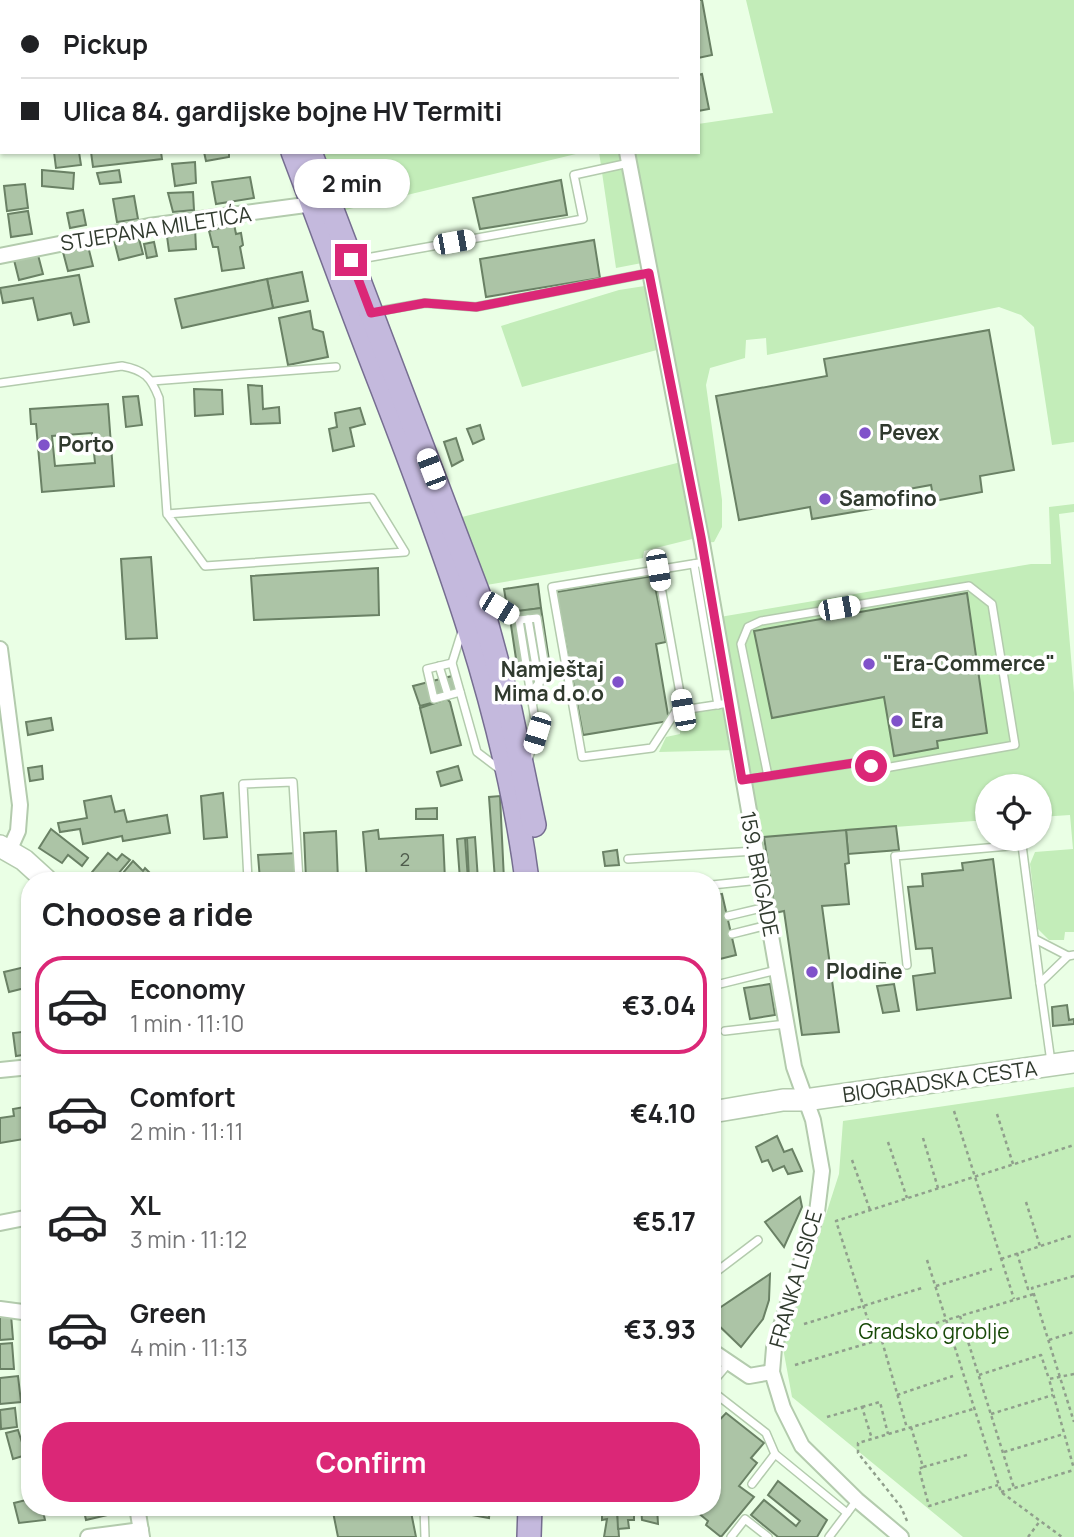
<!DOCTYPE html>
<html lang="en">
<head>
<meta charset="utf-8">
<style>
  body { margin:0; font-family:Manrope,sans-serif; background:#f6f6f6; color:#202124; height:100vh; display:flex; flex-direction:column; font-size:26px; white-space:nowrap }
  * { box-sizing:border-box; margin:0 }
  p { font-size:23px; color:#757577 }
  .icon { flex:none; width:38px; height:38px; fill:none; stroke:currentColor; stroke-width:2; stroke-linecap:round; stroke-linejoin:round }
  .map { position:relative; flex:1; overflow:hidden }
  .panel { position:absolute; left:21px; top:872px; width:700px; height:644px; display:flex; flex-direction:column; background:#fff; border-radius:28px; box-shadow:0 2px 5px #0004 }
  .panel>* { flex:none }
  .guide { position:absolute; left:0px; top:0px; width:700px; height:154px; box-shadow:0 2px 5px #0004; display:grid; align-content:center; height:154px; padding:0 21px; background:#fff }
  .tools { position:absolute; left:975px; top:774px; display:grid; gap:14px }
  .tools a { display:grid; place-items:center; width:77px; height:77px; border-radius:50%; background:#fff; box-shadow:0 2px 5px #0004; font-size:35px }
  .end { position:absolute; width:32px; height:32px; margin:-16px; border:9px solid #db2777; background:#fff; box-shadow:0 0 0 4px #fff }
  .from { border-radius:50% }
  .bubble { position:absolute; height:49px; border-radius:24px; background:#fff; box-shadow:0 2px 5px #0004; font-size:23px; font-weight:700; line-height:49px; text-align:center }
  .car { position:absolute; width:21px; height:42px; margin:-21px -10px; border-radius:9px; box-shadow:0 0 5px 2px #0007; background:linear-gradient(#fff 24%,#345 0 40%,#fff 0 76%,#345 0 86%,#fff 0) }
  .guide b { display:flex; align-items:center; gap:24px; height:66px; font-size:26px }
  .guide b+b { border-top:2px solid #e0e0e0 }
  .guide i { width:18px; height:18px; background:#202124 }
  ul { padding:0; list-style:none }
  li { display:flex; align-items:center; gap:21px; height:98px; margin:0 14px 10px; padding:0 7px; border:4px solid transparent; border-radius:28px }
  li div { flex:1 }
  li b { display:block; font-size:26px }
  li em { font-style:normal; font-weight:700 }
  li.selected { border-color:#db2777 }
  li>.icon { width:63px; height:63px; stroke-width:1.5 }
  h2 { padding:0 21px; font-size:32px; line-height:84px }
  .button { display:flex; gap:14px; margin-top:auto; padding:14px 21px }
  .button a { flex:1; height:80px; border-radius:28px; background:#db2777; color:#fff; font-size:28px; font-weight:700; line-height:80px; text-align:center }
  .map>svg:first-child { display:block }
  .green { fill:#c3edb9 }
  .building { fill:#acc4a6; stroke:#6a8165; stroke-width:2; fill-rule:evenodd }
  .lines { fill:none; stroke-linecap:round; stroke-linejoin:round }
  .lane-casing { stroke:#b3cbad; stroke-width:10 }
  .street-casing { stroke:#b3cbad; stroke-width:18 }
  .secondary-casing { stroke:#b3cbad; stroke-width:24 }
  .primary-casing { stroke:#766e91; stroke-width:26 }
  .path { stroke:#909f8c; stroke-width:2.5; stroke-dasharray:3.5 3.5; stroke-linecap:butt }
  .lane { stroke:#fff; stroke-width:7 }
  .street { stroke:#fff; stroke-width:14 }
  .secondary { stroke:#fff; stroke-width:21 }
  .primary { stroke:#c4b9dd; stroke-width:23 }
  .route { stroke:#db2777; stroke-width:9 }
  .poi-dot { fill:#8052ca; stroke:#fff; stroke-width:2.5 }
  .labels { text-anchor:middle; stroke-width:7; stroke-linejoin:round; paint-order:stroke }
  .number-label { font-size:18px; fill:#4f5c4c }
  .street-label { font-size:21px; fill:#303a2e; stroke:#fff }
  .poi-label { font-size:21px; font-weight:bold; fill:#303a2e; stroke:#fff; text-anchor:start }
  .park-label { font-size:21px; fill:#184a08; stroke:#fff }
</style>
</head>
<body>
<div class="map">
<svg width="1074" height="1537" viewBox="0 0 1074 1537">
  <rect width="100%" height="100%" fill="#eaffe5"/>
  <g class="green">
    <polygon points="746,0 1074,0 1074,442 1052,445 1034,327 1021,315 999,307 767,355 766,338 746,340 745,358 710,368 706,385 722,500 722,527 714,542 702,543 700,537 644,551 643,558 475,587 450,520 685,461 664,348 522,387 501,326 619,290 651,285 647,262 616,268 599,152 698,152 698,124 773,113"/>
    <polygon points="310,152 584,152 333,213"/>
    <polygon points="1074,504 1074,512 1059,514 1074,693 1074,932 1065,932 1064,940 1049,940 1038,929 1030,864 1035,852 1073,849 1070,815 1040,817 1040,786 987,786 987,820 764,837 749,822 736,750 659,752 666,737 680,734 680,715 729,708 714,618 1031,564 1051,564 1049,507"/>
    <polygon points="1074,1087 1074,1537 963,1537 792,1397 783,1348 839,1174 843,1121"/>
  </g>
  <g class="building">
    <polygon points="665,0 702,0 712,55 698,58 698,2 656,2"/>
    <polygon points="702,74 709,109 698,111 698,75"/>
    <polygon points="54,152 79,152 81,165 56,168"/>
    <polygon points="91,152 161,152 162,159 93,167"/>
    <polygon points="204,152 229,152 229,157 206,161"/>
    <polygon points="195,162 196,183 175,186 172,164"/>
    <polygon points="42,170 74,173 73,189 42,186"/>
    <polygon points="119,170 121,182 100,184 97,173"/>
    <polygon points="250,177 254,198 216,204 212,182"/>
    <polygon points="561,180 567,215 480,229 473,198"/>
    <polygon points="25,184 28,208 7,211 4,186"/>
    <polygon points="193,192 194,210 173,212 168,193"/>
    <polygon points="134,196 138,219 117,222 113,199"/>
    <polygon points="83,210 86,225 70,228 67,213"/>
    <polygon points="28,211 32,234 11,237 8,214"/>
    <polygon points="234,224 236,234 241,233 243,245 240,247 244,268 222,271 218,247 213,247 209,231"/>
    <polygon points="195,227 196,249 169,251 166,229"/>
    <polygon points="138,235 143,254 119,260 114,240"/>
    <polygon points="594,240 600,278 486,297 480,259"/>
    <polygon points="154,242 157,256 147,258 144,244"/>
    <polygon points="88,246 93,266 68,271 63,252"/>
    <polygon points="38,255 43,274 19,280 14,260"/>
    <polygon points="302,272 308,301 273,308 267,279"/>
    <polygon points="79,275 89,322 74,325 71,313 38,320 33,298 3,303 0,288"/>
    <polygon points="267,279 273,308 182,328 175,299"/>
    <polygon points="310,311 313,329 323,332 328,357 288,365 279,318"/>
    <polygon points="989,330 1014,470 980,476 982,492 934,501 931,485 881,494 883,507 812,519 810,507 739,520 716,396 827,376 824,359"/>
    <polygon points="248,385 262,386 263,409 279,407 280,423 251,424"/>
    <polygon points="194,389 222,390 223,414 195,416"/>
    <polygon points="138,396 142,425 126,427 123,397"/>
    <path d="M 108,404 L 114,486 L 42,492 L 36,424 L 31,424 L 30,409 ZM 92,433 L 95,463 L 55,466 L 52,436 Z"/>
    <polygon points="360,408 365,424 350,428 354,446 333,451 329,429 337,427 335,413"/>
    <polygon points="480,425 484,439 473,444 467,429"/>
    <polygon points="456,438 463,460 452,466 444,442"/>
    <polygon points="151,557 157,638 126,639 121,559"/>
    <polygon points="378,568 379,615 254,620 251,576"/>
    <polygon points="653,576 666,642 656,644 669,721 583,735 556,592"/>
    <polygon points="538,584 541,608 508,613 504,589"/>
    <polygon points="967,593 987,733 937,741 938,748 894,756 884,697 772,718 754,631"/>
    <polygon points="541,608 550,667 518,672 509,612"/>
    <polygon points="452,676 458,696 420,706 413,686"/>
    <polygon points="447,699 450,702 461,745 431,753 420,708"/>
    <polygon points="51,718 53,730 28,735 26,722"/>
    <polygon points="42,766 43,779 30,781 28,768"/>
    <polygon points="458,766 462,780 441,786 437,772"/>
    <polygon points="223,793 227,837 204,839 201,796"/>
    <polygon points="111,796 115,812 124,810 127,822 167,815 170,833 123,841 122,836 83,844 80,829 60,832 58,823 87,818 84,801"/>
    <polygon points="500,796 504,880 495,880 489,797"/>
    <polygon points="437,808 437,819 416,819 416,809"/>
    <polygon points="896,826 899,850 848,854 846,830"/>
    <polygon points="51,829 88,858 82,866 68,855 62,863 39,848"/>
    <polygon points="378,830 379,839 443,835 445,880 367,880 363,832"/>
    <polygon points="846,830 849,863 845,864 849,904 822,906 839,1032 802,1035 784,911 775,913 764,837"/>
    <polygon points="336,831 338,880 306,880 304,833"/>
    <polygon points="475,837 478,880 469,880 467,838"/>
    <polygon points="465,838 468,880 460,880 457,839"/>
    <polygon points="617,850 619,865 605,866 603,852"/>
    <polygon points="108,853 117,860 122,854 130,860 113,880 102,880 92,872"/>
    <polygon points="297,853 299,880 260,880 258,855"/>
    <polygon points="993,859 1011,998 917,1010 913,976 935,973 932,948 916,949 908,887 923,886 922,874 963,870 962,863"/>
    <polygon points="133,861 143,871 145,868 154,877 151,880 117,880"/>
    <polygon points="722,894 736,955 712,961 712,896"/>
    <polygon points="875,963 885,963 887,976 877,977"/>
    <polygon points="25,967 29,987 9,992 4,972"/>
    <polygon points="770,984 775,1015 750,1019 744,988"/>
    <polygon points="894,984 899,1011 883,1013 877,986"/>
    <polygon points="1067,1005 1069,1020 1074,1019 1074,1024 1053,1026 1052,1007"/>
    <polygon points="30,1031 30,1054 16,1056 13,1033"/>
    <polygon points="30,1106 30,1138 0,1143 0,1118 14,1116 13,1109"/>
    <polygon points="777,1136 784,1152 792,1149 802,1171 788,1174 784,1166 773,1171 768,1160 762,1162 756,1147"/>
    <polygon points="800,1197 802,1207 784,1247 765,1222"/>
    <polygon points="770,1274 769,1300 763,1319 741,1347 712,1319 712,1313"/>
    <polygon points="11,1315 13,1339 0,1340 0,1316"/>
    <polygon points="12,1343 14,1369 0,1369 0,1344"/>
    <polygon points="18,1376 21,1402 0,1404 0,1378"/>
    <polygon points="15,1408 17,1427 1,1429 0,1410"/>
    <polygon points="726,1413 764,1443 751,1458 757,1463 739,1486 754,1497 721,1537 706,1525 708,1521 691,1507 712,1507 712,1428"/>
    <polygon points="18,1430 26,1455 13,1459 6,1433"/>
    <polygon points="778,1481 827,1520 817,1537 778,1537 751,1515 764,1500 796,1526 800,1521 768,1495"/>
    <polygon points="30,1499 30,1507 42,1507 45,1520 19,1523 14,1503"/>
    <polygon points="83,1507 115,1507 116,1513 86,1520"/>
    <polygon points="332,1507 410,1507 416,1537 338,1537"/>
    <polygon points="467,1507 490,1507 489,1518 466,1514"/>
    <polygon points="602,1507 617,1507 619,1537 604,1537 607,1519 602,1520"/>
    <polygon points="617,1507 634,1507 634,1520 628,1520 629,1528 618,1529"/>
    <polygon points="641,1507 657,1507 658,1524 642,1520"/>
  </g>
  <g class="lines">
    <defs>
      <g id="lane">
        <polyline points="556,2 558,0"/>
        <polyline points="355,260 583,219 574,175 629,163"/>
        <polyline points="374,312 425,303 476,307 649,273"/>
        <polyline points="152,381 336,367"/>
        <path d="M 0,383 L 122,366 C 144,370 151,377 159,398 L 167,514 L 205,566 L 405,552 L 372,498 L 167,514"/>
        <polyline points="705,562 552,587 582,757 652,748 676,711 729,703"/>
        <polyline points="694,564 718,705"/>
        <polyline points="658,570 683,710"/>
        <polyline points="487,601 519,620 537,733 528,760"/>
        <polyline points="528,619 539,684"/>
        <polyline points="519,620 537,618 546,674 530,694"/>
        <polyline points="463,628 452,663 477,752 502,771"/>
        <polyline points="452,663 427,669 434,699 460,692"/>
        <polyline points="439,666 448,695"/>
        <polyline points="743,780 867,761 879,769 1015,745 992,604 969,586 761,621 748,627 741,644 768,776"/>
        <polyline points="628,859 755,851"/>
        <polyline points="248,880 243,784 293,782 299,880"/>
        <polyline points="712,885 760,880"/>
        <polyline points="728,916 766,907"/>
        <polyline points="732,934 768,925"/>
        <polyline points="1035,939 1068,956"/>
        <polyline points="907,965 895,856 1022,845 1040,983"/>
        <polyline points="712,986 777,970"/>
        <polyline points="725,1031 786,1024"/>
        <polyline points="1051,1062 1040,983 1068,956 1074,955"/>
        <polyline points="712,1275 758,1240"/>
        <polyline points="712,1383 728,1364"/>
        <polyline points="712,1391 766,1433 775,1454 847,1513"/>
        <polyline points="752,1484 775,1454"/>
        <polyline points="424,1507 425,1537"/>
        <polyline points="731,1537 745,1519 768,1537"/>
        <polyline points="829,1537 857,1500"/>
      </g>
      <g id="street">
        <polyline points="599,0 599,2"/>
        <polyline points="627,152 702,543 794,1067 813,1120 822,1171 817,1212 774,1348 772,1372 783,1408 802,1446 857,1500 901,1537"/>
        <polyline points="0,256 149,226 313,204"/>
        <polyline points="0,649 20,805 18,831 9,851"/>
        <polyline points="0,1070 30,1067"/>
        <polyline points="0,1223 30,1217"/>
        <polyline points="0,1309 30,1313"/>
        <polyline points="712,1351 749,1376 772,1372"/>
        <polyline points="137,1507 142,1537"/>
        <polyline points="88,1537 141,1530"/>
      </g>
      <g id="secondary">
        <polyline points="0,846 24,860 46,880"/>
        <polyline points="712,1112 783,1100 805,1100 1074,1062"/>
      </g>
      <g id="primary">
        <polyline points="250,0 251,2"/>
        <path d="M 293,152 C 323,231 352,311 383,390 C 444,548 505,710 527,880"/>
        <polyline points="310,152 479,596 510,710 534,825"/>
        <polyline points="529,1537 530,1507"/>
      </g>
    </defs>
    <use href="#lane" class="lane-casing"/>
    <use href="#street" class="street-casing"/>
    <use href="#secondary" class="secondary-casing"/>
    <use href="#primary" class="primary-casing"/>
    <g class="path">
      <polyline points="954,1111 1014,1299"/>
      <polyline points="997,1114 1013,1164"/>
      <polyline points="923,1138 938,1188"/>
      <polyline points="888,1142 907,1198"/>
      <polyline points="852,1160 870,1210"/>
      <polyline points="1026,1202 1040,1246"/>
      <polyline points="1017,1253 1028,1289 1032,1288"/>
      <polyline points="1001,1259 1074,1235"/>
      <polyline points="927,1260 1001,1492 1062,1537"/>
      <polyline points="1074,1276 1032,1288 1074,1422"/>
      <polyline points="936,1286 992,1269"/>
      <polyline points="960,1316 1014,1488"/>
      <polyline points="804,1324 922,1288"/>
      <polyline points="1049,1340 1074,1332"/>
      <polyline points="882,1341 907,1428"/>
      <polyline points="875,1342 836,1221 1074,1145"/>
      <polyline points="795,1365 1034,1294"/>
      <polyline points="1074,1374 1049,1379 1074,1469"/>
      <polyline points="979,1375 1041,1355 1049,1379"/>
      <polyline points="897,1395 953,1376"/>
      <polyline points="862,1407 880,1402 888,1434"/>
      <polyline points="991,1414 1053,1395"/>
      <polyline points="827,1417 862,1407 872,1439"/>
      <polyline points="911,1427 923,1467 967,1455"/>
      <polyline points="1004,1452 1064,1434"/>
      <polyline points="923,1467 919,1469 929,1506 998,1485"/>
      <polyline points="1001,1492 1074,1470"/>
      <polyline points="907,1521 901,1507 858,1453 858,1443 973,1409"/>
      <polyline points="1028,1537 1040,1521"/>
    </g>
    <use href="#lane" class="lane"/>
    <use href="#street" class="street"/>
    <use href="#secondary" class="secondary"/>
    <use href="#primary" class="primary"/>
  </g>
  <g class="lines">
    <polyline class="route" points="351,260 371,313 425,303 476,307 649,273 701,537 742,780 867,761 871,766"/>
  </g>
  <g class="poi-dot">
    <circle cx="865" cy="433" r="7"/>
    <circle cx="44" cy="445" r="7"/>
    <circle cx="825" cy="499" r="7"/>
    <circle cx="869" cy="664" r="7"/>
    <circle cx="618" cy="682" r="7"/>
    <circle cx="897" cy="721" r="7"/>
    <circle cx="812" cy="972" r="7"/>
  </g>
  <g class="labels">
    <g class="number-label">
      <text x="405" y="866">2</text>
    </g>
    <g class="street-label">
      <text transform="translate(156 229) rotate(-9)" y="7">STJEPANA MILETIĆA</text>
      <text transform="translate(759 874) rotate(79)" y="7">159. BRIGADE</text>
      <text transform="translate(940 1082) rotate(-8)" y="7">BIOGRADSKA CESTA</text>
      <text transform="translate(796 1279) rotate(-74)" y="7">FRANKA LISICE</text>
    </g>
    <g class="poi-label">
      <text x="879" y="440">Pevex</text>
      <text x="58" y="452">Porto</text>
      <text x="839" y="506">Samofino</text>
      <text x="883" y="671">"Era-Commerce"</text>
      <text x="604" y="677" text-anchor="end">Namještaj<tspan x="604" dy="24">Mima d.o.o</tspan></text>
      <text x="911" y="728">Era</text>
      <text x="826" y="979">Plodine</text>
    </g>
    <g class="park-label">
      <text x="934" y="1339">Gradsko groblje</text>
    </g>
  </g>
</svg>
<div class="tools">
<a><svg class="icon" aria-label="locate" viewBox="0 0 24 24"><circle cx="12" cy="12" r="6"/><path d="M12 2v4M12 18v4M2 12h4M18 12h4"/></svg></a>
</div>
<i class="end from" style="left:871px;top:766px"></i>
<i class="end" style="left:351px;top:260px"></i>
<div class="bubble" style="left:294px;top:159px;width:116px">2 min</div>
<i class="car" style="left:454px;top:242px;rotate:80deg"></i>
<i class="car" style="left:431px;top:469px;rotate:339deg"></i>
<i class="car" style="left:658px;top:570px;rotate:170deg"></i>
<i class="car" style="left:499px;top:608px;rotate:121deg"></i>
<i class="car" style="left:839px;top:608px;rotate:80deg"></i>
<i class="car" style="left:683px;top:710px;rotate:350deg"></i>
<i class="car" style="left:537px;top:733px;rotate:197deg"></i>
<div class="guide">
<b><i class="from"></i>Pickup</b>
<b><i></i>Ulica 84. gardijske bojne HV Termiti</b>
</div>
<section class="panel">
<h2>Choose a ride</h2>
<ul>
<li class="selected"><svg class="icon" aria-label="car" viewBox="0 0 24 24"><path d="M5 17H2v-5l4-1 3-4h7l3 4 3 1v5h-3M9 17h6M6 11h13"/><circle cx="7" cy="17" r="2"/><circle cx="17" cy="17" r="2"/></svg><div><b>Economy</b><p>1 min · 11:10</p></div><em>€3.04</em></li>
<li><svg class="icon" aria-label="car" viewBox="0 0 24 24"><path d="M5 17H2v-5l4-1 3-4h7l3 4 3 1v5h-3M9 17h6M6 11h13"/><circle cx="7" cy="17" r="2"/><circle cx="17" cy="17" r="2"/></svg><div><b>Comfort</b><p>2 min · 11:11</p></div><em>€4.10</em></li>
<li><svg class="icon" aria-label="car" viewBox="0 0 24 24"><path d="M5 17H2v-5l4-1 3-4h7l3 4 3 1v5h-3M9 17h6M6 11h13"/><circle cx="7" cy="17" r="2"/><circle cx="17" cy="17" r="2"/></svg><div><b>XL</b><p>3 min · 11:12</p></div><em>€5.17</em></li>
<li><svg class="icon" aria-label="car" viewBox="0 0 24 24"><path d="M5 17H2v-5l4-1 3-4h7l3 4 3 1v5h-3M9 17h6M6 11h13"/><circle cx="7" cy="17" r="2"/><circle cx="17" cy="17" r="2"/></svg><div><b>Green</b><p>4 min · 11:13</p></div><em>€3.93</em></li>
</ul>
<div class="button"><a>Confirm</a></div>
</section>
</div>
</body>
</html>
